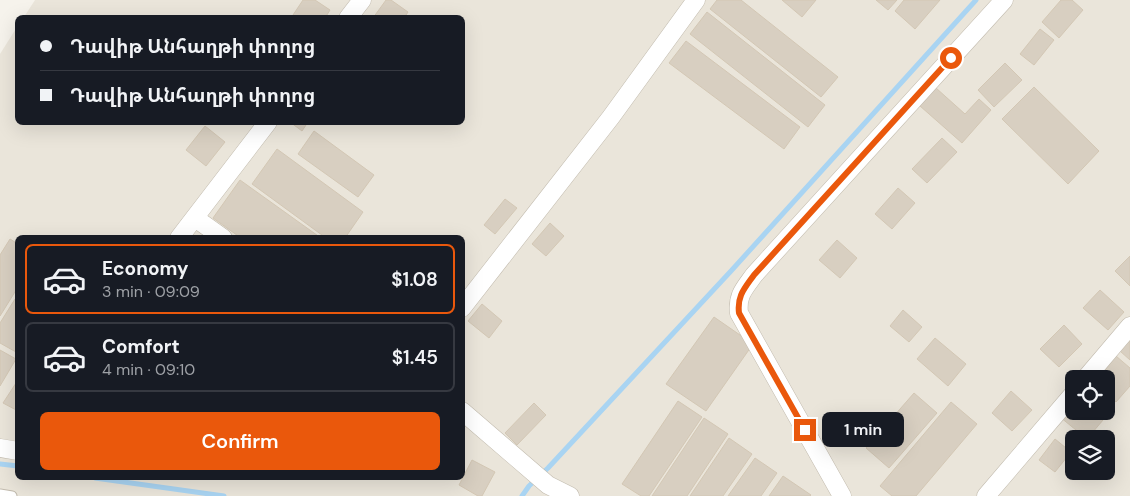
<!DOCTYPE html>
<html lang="en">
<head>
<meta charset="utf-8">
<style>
  body { margin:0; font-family:"DM Sans","Noto Sans Armenian",sans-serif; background:#242831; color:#f1f3f6; height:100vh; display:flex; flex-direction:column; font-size:19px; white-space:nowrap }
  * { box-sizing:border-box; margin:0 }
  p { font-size:16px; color:#9ea1a6 }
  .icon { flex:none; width:28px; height:28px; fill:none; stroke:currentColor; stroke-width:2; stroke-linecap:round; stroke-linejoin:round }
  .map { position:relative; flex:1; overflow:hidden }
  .details { position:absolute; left:15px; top:235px; width:450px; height:245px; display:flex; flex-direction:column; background:#171b24; border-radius:8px; box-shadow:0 5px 20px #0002 }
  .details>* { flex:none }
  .top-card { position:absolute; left:15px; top:15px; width:450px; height:110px; border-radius:8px; box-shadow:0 5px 20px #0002; display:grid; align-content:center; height:110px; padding:0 25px; background:#171b24 }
  .tools { position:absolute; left:1065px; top:370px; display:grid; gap:10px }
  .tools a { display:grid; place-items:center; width:50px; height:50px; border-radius:8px; background:#171b24; box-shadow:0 5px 20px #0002; font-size:25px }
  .end { position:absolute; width:22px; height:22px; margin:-11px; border:6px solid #ea580c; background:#fff; box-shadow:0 0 0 2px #fff }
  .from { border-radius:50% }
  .bubble { position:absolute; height:35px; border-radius:8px; background:#171b24; box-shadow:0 5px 20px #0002; font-size:16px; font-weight:600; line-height:35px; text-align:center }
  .top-card b { display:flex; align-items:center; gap:18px; height:48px; font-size:19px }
  .top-card b+b { border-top:1px solid #363941 }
  .top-card i { width:12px; height:12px; background:#f1f3f6 }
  ul { padding:9px 0 0; list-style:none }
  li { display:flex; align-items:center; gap:15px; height:70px; margin:0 10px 8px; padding:0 15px; border:2px solid #363941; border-radius:8px }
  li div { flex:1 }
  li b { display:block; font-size:19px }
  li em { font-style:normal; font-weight:600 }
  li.current { border-color:#ea580c }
  li>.icon { width:45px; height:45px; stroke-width:1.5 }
  .button { display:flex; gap:10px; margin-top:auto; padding:10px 25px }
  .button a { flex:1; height:58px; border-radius:8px; background:#ea580c; color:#fff; font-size:20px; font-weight:600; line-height:58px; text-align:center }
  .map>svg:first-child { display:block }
  .residential { fill:#eae5da; fill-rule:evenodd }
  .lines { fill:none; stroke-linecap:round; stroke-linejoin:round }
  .stream { stroke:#a9d4f2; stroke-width:5 }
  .building { fill:#d8cfc1; stroke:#d3c7b4 }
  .lane-casing { stroke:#c2bbae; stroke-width:11 }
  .street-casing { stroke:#c2bbae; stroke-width:19 }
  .lane { stroke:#fff; stroke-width:9 }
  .street { stroke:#fff; stroke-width:18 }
  .route { stroke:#ea580c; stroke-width:6 }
</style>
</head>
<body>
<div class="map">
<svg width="1130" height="496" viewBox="0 0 1130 496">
  <rect width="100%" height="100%" fill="#f6f3ec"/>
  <path class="residential" d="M 35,0 L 1130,0 L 1130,496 L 0,496 L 0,54 L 17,27 L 18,122 L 462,122 L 462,18 L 24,17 ZM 18,238 L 462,238 L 462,478 L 18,478 ZM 1074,379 L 1106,379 L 1106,411 L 1074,411 ZM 1074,439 L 1106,439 L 1106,471 L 1074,471 Z"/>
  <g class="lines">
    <g class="stream">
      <polyline points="0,464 18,466"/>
      <polyline points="95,478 224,496"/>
      <polyline points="522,496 529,486 548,468 731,271 976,0"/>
    </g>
  </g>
  <g class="building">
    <polygon points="303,0 315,0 330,10 325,18 291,18"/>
    <polygon points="386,0 391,0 408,12 404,18 373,18"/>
    <polygon points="717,0 741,0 838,77 821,97 710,9"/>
    <polygon points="782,0 816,0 802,17"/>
    <polygon points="876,0 897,0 888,10"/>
    <polygon points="904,0 940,0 915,29 895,11"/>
    <polygon points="1061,0 1072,0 1083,10 1059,38 1042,22"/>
    <polygon points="707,12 825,105 808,127 690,34"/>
    <polygon points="1040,29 1054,40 1034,65 1020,54"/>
    <polygon points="686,41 800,127 784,149 669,63"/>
    <polygon points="1005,63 1022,80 994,107 978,90"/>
    <polygon points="1034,87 1099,151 1068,184 1002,119"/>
    <polygon points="936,88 965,114 979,99 991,110 962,143 920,106"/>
    <polygon points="290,122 308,122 302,131"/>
    <polygon points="205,126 225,142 206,166 186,150"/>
    <polygon points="314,131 374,175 358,197 298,154"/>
    <polygon points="942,138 957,152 927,183 912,169"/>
    <polygon points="277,149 363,212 345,238 326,238 252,184"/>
    <polygon points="240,180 321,238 241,238 213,218"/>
    <polygon points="898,188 915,203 892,229 875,214"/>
    <polygon points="505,199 517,208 495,234 484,225"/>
    <polygon points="550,223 564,236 546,256 532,244"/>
    <polygon points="10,239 18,244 18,287 0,316 0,255"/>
    <polygon points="837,240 857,258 840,278 819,260"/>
    <polygon points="1130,256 1130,286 1115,271"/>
    <polygon points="1100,290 1124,312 1108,330 1083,308"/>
    <polygon points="15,299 18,301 18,349 16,352 0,343 0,323"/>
    <polygon points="482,304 502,321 489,338 468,321"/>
    <polygon points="903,310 922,327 909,342 890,326"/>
    <polygon points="714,317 753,344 706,411 666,384"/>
    <polygon points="1064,325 1082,344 1059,367 1040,349"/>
    <polygon points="935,338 966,364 948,386 917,359"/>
    <polygon points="1130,340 1130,360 1120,351"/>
    <polygon points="0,350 16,359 0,386"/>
    <polygon points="1116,356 1130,368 1130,386 1116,402 1106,393 1106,379 1098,379"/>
    <polygon points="18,380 18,411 3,403"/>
    <polygon points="1011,391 1032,410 1012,431 992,413"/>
    <polygon points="914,393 937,413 889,468 866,448"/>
    <polygon points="678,401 702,417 649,496 641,496 622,484"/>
    <polygon points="951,402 977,424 916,496 892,496 880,486"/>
    <polygon points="1074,402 1074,411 1093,411 1103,420 1087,439 1060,417"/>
    <polygon points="534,403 546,415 517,445 505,433"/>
    <polygon points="704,418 728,434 687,496 652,496"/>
    <polygon points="729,438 752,454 723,496 690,496"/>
    <polygon points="1055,439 1071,452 1055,472 1039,460"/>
    <polygon points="755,458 777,473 761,496 728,496"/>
    <polygon points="472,460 495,472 482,496 478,496 459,485"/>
    <polygon points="783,476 811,495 810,496 769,496"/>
  </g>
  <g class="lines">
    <defs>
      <polyline id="lane" points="0,494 12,496"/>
      <g id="street">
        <polyline points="348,18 362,0"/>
        <polyline points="195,218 223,238"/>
        <polyline points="179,238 268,122"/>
        <polyline points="462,308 611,117 696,0"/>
        <polyline points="1085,379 1130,326"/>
        <polyline points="462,411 548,485 570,496"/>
        <polyline points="0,448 18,451"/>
        <path d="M 842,496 L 739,313 C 737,295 744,289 754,275 L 1004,0"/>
        <polyline points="986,496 1074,393"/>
      </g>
    </defs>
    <use href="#lane" class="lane-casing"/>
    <use href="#street" class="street-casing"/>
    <use href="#lane" class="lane"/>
    <use href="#street" class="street"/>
  </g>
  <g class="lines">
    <path class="route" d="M 805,430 L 739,313 C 737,296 744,289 754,275 L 951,58"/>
  </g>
</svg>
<div class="tools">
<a><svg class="icon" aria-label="locate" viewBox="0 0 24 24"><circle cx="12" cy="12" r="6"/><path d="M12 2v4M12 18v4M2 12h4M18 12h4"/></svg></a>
<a><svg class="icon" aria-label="layers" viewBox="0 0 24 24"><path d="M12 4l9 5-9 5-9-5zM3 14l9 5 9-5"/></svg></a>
</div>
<i class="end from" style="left:951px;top:58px"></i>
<i class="end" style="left:805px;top:430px"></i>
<div class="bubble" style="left:822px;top:412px;width:82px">1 min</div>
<div class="top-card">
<b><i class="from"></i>Դավիթ Անհաղթի փողոց</b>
<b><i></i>Դավիթ Անհաղթի փողոց</b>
</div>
<section class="details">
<ul>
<li class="current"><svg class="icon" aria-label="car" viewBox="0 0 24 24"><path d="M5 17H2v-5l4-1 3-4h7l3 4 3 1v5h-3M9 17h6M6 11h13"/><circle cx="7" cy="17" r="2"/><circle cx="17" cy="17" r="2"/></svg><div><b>Economy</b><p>3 min · 09:09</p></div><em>$1.08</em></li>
<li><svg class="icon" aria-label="car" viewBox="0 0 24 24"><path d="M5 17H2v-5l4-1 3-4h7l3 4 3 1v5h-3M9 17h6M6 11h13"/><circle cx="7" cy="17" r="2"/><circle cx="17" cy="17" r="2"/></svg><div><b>Comfort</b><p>4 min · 09:10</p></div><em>$1.45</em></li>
</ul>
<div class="button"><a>Confirm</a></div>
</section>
</div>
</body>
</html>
